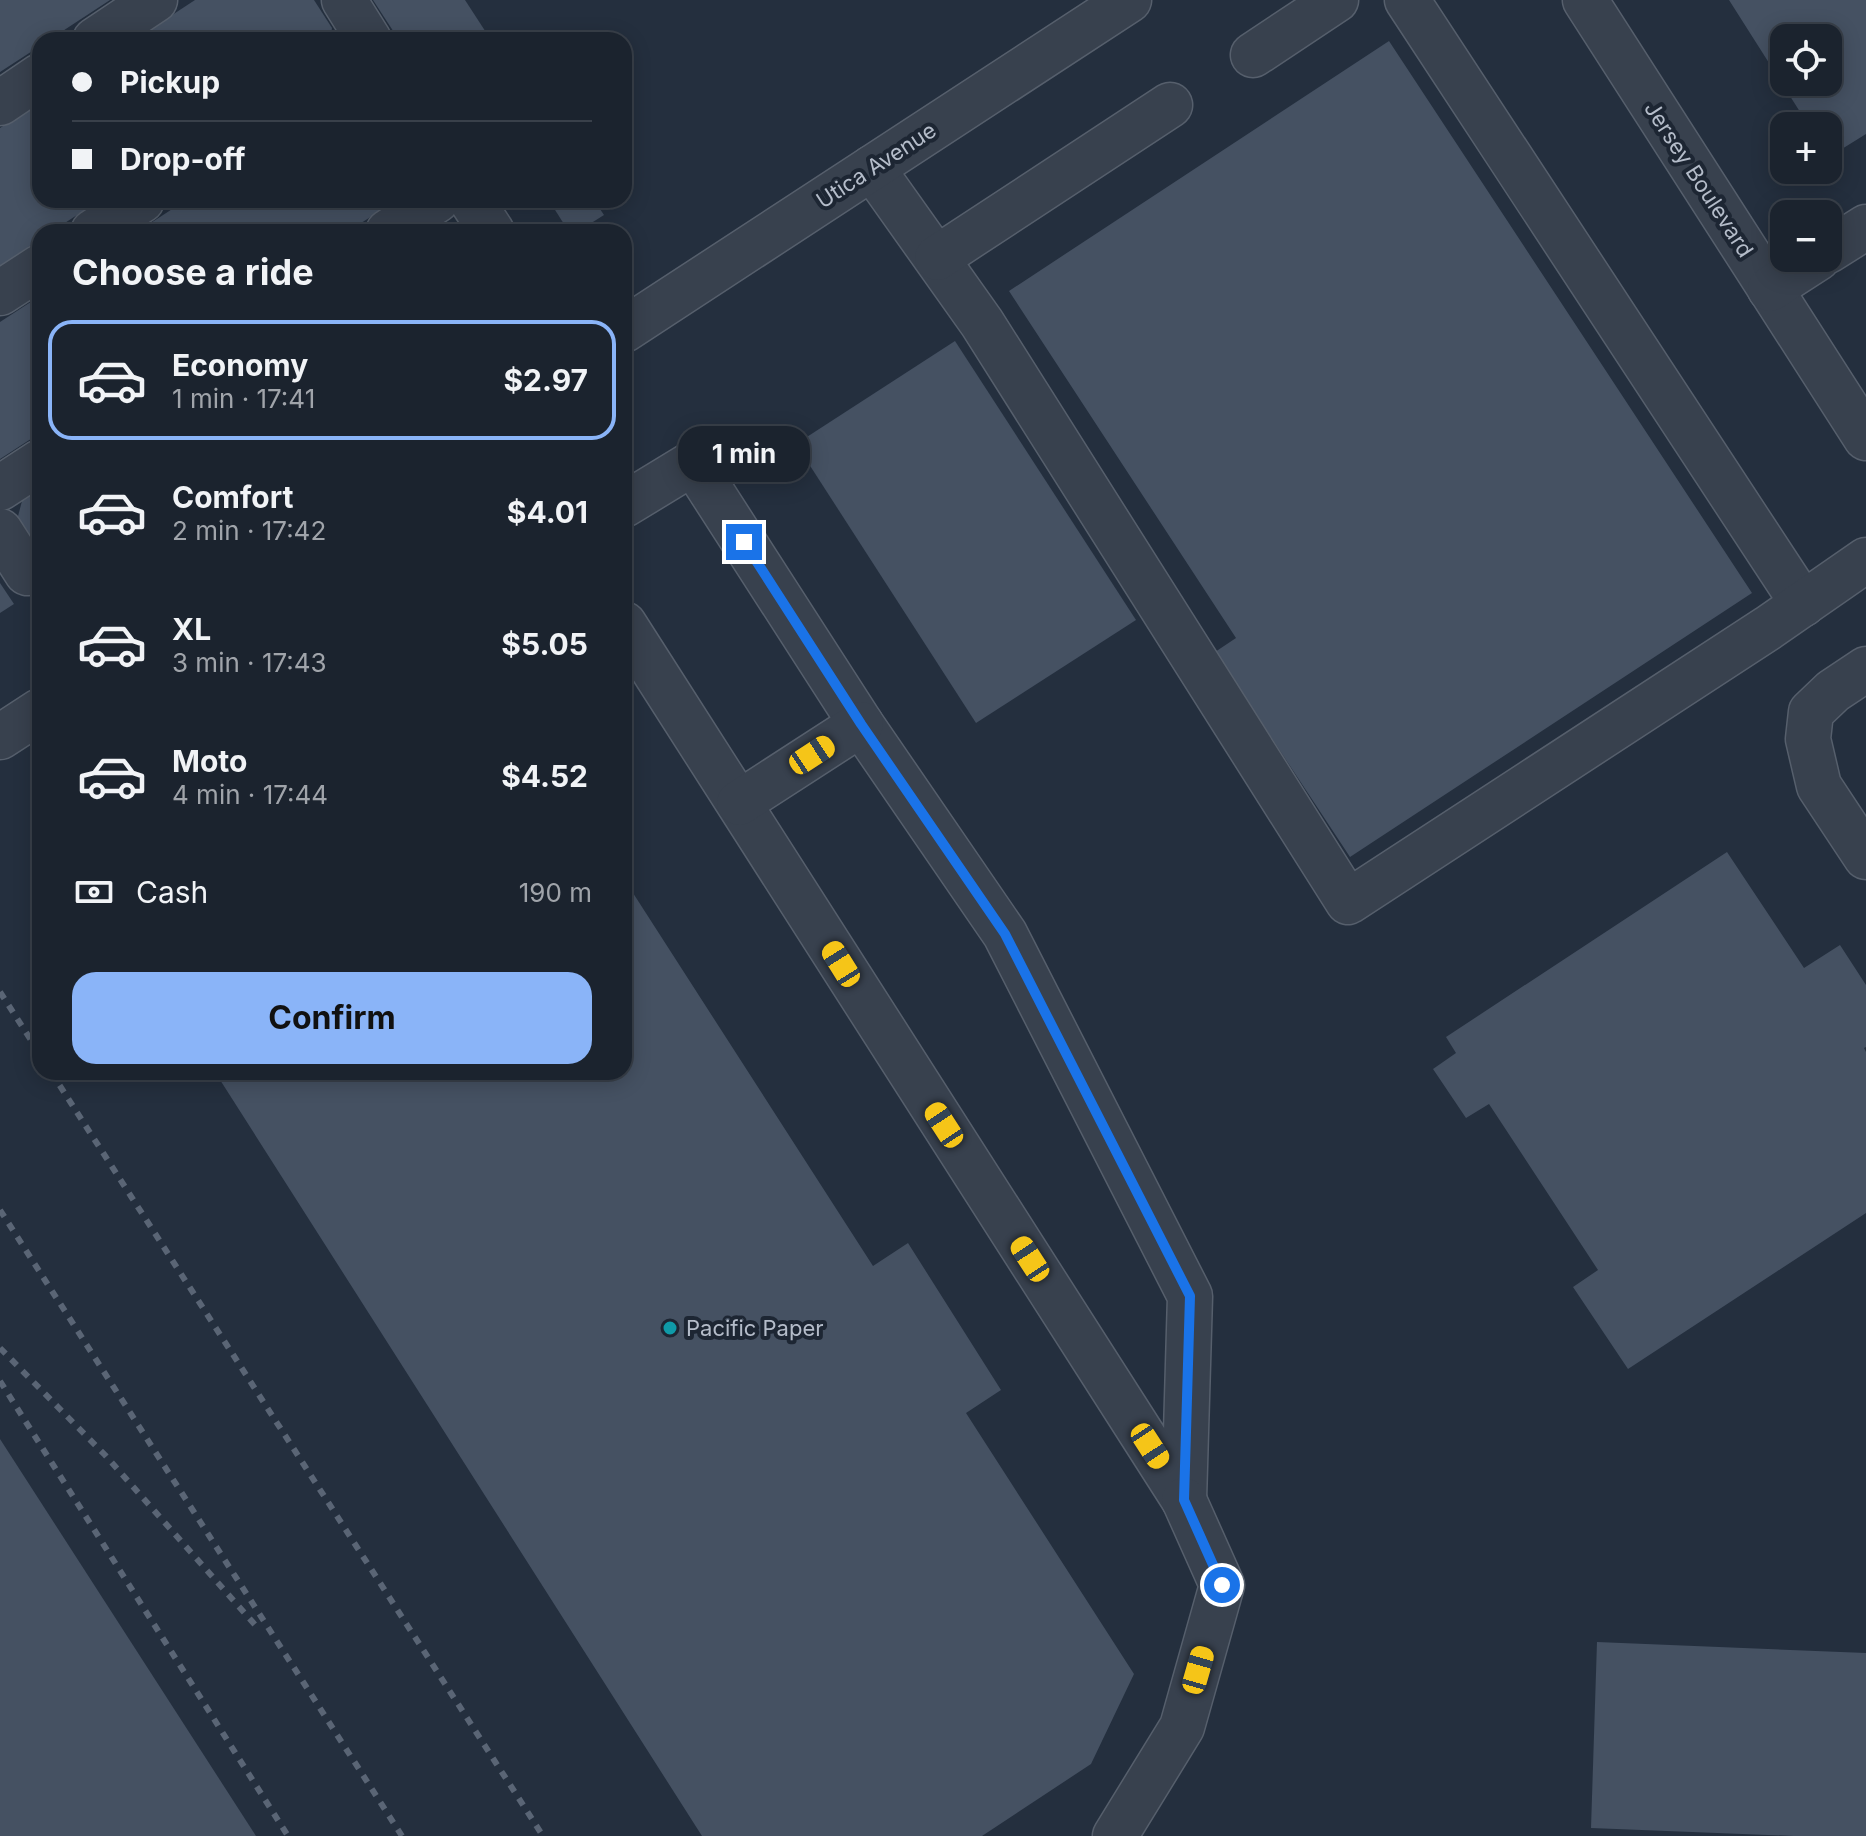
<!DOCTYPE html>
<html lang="en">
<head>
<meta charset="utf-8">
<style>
  body { margin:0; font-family:Inter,sans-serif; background:#242b36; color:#f1f3f6; height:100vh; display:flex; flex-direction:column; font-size:30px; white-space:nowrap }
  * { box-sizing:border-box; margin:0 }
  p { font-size:26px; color:#a0a4aa }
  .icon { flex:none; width:44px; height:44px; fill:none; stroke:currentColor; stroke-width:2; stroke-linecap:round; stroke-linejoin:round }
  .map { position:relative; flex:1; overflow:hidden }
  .details { position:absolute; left:32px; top:224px; width:600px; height:856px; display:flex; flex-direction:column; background:#1b232e; border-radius:24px; box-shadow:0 4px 20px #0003,0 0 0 2px #39404a }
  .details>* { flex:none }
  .guide { position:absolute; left:32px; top:32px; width:600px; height:176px; border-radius:24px; box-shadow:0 4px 20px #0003,0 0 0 2px #39404a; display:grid; align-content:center; height:176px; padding:0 40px; background:#1b232e }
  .tools { position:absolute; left:1770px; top:24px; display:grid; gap:16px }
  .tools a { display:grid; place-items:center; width:72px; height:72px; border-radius:16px; background:#1b232e; box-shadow:0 4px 20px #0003,0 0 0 2px #39404a; font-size:40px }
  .end { position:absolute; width:36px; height:36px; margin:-18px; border:10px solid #1a73e8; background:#fff; box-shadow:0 0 0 4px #fff }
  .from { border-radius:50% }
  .bubble { position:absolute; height:56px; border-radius:24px; background:#1b232e; box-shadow:0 4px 20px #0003,0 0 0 2px #39404a; font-size:26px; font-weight:700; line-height:56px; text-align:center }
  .car { position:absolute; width:24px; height:48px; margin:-24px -12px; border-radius:10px; box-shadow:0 0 6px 2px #0007; background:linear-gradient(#f5c518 24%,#345 0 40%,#f5c518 0 76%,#345 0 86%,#f5c518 0) }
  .guide b { display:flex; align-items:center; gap:28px; height:76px; font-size:30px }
  .guide b+b { border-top:2px solid #39404a }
  .guide i { width:20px; height:20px; background:#f1f3f6 }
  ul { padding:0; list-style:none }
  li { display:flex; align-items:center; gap:24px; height:120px; margin:0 16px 12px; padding:0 24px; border:4px solid transparent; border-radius:24px }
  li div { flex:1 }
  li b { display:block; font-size:30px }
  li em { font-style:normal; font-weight:700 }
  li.current { border-color:#8ab4f8 }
  li>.icon { width:72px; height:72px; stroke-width:1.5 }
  h2 { padding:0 40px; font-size:36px; line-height:96px }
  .pay { display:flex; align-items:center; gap:20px; height:88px; padding:0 40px; font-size:30px }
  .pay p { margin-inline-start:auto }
  .cta { display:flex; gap:16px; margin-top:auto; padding:16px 40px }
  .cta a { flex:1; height:92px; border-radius:24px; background:#8ab4f8; color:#111; font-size:32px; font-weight:700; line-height:92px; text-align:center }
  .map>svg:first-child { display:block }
  .building { fill:#455162; fill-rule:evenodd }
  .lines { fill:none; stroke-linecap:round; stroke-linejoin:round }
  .minor-casing { stroke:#565f6c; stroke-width:47 }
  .minor { stroke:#38414e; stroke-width:44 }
  .rail { stroke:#5a6575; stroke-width:6; stroke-dasharray:8 8; stroke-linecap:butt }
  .route { stroke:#1a73e8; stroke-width:10 }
  .culture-dot { fill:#0f9aa8; stroke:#1d2633; stroke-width:3 }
  .labels { text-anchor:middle; stroke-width:8; stroke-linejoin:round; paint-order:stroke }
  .street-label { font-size:22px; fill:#b4bcc9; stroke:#1d2633 }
  .poi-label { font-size:22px; fill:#b4bcc9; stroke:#1d2633; text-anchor:start }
</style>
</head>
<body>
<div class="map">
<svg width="1866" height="1836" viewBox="0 0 1866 1836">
  <rect width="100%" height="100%" fill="#242f3e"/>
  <g class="building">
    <polygon points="0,0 110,0 49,40 40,40 40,46 0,72"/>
    <polygon points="195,0 314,0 332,28 330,40 134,40"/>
    <polygon points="373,0 465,0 491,40 399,40"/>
    <path d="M 1729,0 L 1866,0 L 1866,134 L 1829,157 L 1828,126 L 1809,126 ZM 1784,38 L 1828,38 L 1828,82 L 1784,82 Z"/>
    <polygon points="1389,41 1752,593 1350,857 1215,652 1236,638 1009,291"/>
    <polygon points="40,102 40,200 100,200 51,232 40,232 40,239 0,266 0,128"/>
    <polygon points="186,200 397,200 347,232 137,232"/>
    <polygon points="554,200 594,200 604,215 577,232 569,232 550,202"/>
    <polygon points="439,224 468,231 468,232 426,232"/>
    <polygon points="40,296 40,433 0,459 0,322"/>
    <polygon points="955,341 1136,620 976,723 796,444"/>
    <polygon points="40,488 40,554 17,520 22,501"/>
    <polygon points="0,583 14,604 0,613"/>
    <polygon points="1727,852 1804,968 1840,945 1866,985 1866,1047 1864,1048 1866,1052 1866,1213 1628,1369 1573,1287 1598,1270 1489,1104 1466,1118 1433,1069 1456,1053 1446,1037"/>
    <polygon points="624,879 873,1266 908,1243 1001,1390 966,1413 1134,1674 1091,1764 982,1836 702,1836 215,1072 624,1072"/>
    <polygon points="0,1439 256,1836 0,1836"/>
    <polygon points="1597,1642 1866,1653 1866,1836 1794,1836 1591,1828"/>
  </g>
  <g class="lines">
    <defs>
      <g id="minor">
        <polyline points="344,0 369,40"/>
        <polyline points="1407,0 1803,604"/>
        <polyline points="1585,0 1866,438"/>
        <polyline points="95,40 155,0"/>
        <polyline points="1253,55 1336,0"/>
        <polyline points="0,103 40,76"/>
        <polyline points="872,168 982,323 1348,902 1768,628 1866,560"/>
        <polyline points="471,200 492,232"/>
        <polyline points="93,232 142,200"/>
        <polyline points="388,232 437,200"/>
        <polyline points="1828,251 1866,227"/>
        <polyline points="937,258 1170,105"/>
        <polyline points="1770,289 1818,258"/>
        <polyline points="0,293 40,267"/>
        <polyline points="624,330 1129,0"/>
        <polyline points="0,488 40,462"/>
        <polyline points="624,505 693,463 861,724 1005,934 1190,1296 1184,1500 624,624"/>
        <polyline points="0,531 27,573"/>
        <polyline points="1866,669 1833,691 1811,712 1808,739 1819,786 1866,857"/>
        <polyline points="0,737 40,711"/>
        <polyline points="739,803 861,724"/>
        <polyline points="1115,1836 1182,1727 1222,1585 1184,1500"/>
      </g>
    </defs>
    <use href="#minor" class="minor-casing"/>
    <use href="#minor" class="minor"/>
    <g class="rail">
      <polyline points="0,992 40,1054"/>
      <polyline points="51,1072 543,1836"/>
      <polyline points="0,1210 402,1836"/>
      <polyline points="0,1348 105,1455 257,1627"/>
      <polyline points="0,1381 288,1836"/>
    </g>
  </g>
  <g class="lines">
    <polyline class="route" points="744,542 861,724 1005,934 1190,1296 1184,1500 1222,1585"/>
  </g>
  <circle class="culture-dot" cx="670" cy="1328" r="8"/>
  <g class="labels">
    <g class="street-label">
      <text transform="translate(876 165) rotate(-33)" y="8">Utica Avenue</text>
      <text transform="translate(1699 179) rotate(57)" y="8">Jersey Boulevard</text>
    </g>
    <g class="poi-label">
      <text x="686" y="1336">Pacific Paper</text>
    </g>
  </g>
</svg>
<div class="tools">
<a><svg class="icon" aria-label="locate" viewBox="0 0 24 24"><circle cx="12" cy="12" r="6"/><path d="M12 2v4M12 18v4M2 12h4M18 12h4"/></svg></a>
<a>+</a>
<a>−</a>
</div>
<i class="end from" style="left:1222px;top:1585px"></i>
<i class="end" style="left:744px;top:542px"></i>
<div class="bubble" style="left:678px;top:426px;width:132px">1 min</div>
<i class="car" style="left:812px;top:755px;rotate:57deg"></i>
<i class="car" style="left:841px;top:964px;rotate:328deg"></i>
<i class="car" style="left:944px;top:1125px;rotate:327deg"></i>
<i class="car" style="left:1030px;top:1259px;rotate:327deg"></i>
<i class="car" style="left:1150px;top:1446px;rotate:147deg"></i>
<i class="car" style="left:1198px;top:1670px;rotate:16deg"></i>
<div class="guide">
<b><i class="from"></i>Pickup</b>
<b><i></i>Drop-off</b>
</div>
<section class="details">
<h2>Choose a ride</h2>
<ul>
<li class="current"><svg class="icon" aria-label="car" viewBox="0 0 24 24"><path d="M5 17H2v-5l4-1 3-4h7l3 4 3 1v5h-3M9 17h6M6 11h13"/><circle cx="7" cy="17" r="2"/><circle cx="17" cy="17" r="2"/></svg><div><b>Economy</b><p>1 min · 17:41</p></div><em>$2.97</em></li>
<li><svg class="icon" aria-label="car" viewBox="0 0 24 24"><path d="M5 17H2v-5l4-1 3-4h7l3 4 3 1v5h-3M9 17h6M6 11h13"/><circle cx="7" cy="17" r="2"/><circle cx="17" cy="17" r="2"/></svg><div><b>Comfort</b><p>2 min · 17:42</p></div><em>$4.01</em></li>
<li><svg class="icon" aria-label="car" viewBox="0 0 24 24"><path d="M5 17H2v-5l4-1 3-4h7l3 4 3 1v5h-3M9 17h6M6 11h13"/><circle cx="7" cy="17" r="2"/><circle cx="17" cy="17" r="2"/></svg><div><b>XL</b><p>3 min · 17:43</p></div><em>$5.05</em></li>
<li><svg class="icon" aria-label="car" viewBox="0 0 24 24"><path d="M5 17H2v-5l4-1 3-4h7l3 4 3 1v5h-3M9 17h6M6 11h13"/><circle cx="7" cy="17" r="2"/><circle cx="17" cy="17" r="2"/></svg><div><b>Moto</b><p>4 min · 17:44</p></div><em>$4.52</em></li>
</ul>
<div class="pay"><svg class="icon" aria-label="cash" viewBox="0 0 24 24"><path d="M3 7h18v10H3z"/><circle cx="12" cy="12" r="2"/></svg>Cash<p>190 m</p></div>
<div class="cta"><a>Confirm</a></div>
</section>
</div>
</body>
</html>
